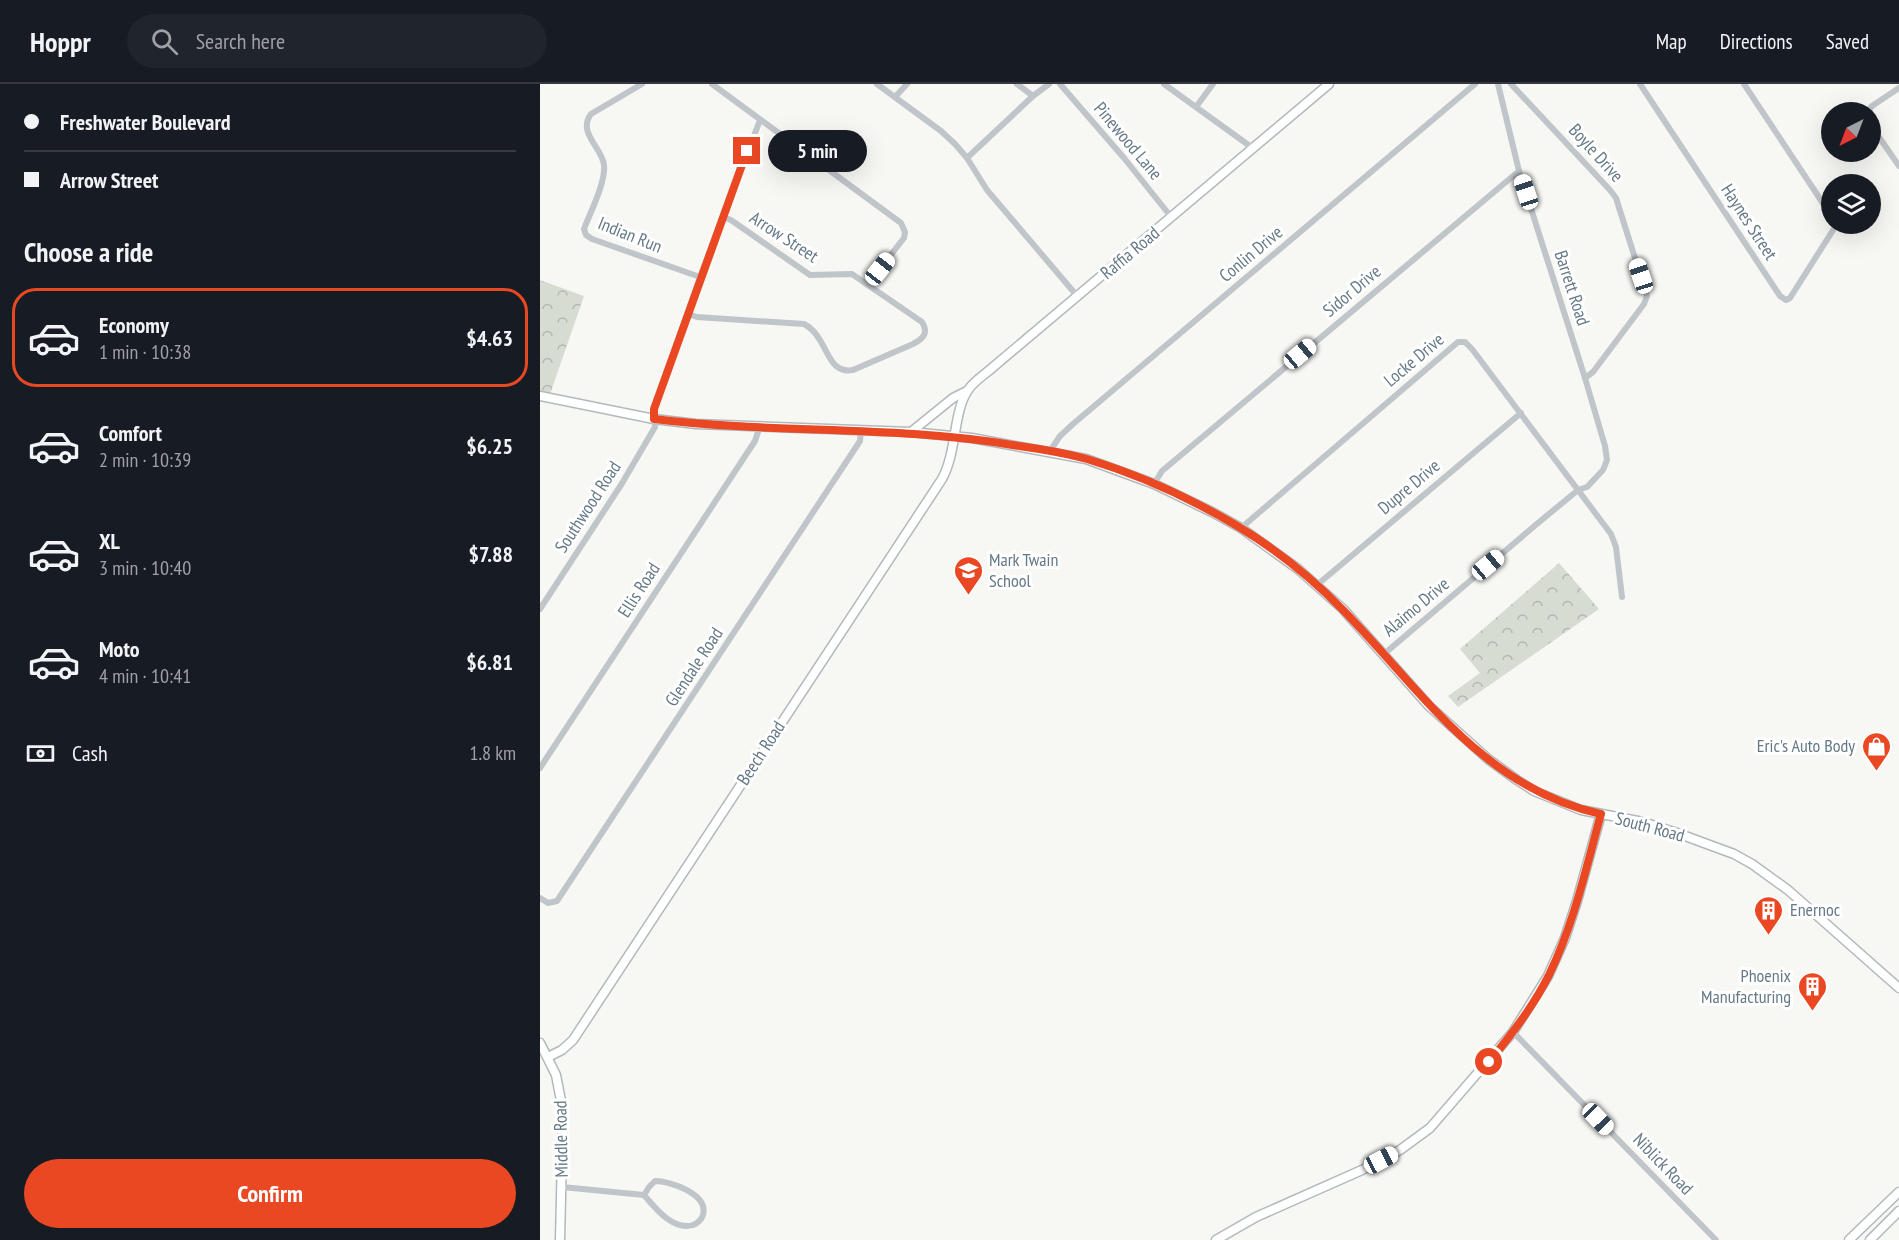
<!DOCTYPE html>
<html lang="en">
<head>
<meta charset="utf-8">
<style>
  body { margin:0; font-family:"PT Sans Narrow",sans-serif; background:#20242c; color:#f1f3f6; height:100vh; display:flex; flex-direction:column; font-size:22px; white-space:nowrap }
  * { box-sizing:border-box; margin:0 }
  p { font-size:20px; color:#9ea1a6 }
  .icon { flex:none; width:33px; height:33px; fill:none; stroke:currentColor; stroke-width:2; stroke-linecap:round; stroke-linejoin:round }
  .map { position:relative; flex:1; overflow:hidden }
  .sheet { display:flex; flex-direction:column; background:#171b24; width:540px }
  .sheet>* { flex:none }
  .top-card { display:grid; align-content:center; height:132px; padding:0 24px; background:#171b24 }
  .needle { width:39px; rotate:222deg }
  .fabs { position:absolute; left:1281px; top:18px; display:grid; gap:12px }
  .fabs a { display:grid; place-items:center; width:60px; height:60px; border-radius:50%; background:#171b24; box-shadow:0 6px 24px #0002; font-size:30px }
  .end { position:absolute; width:27px; height:27px; margin:-14px; border:8px solid #e94823; background:#fff; box-shadow:0 0 0 3px #fff }
  .from { border-radius:50% }
  .bubble { position:absolute; height:42px; border-radius:21px; background:#171b24; box-shadow:0 6px 24px #0002; font-size:20px; font-weight:800; line-height:42px; text-align:center }
  .car { position:absolute; width:18px; height:36px; margin:-18px -9px; border-radius:8px; box-shadow:0 0 4px 2px #0007; background:linear-gradient(#fff 24%,#345 0 40%,#fff 0 76%,#345 0 86%,#fff 0) }
  .top-card b { display:flex; align-items:center; gap:21px; height:57px; font-size:22px }
  .top-card b+b { border-top:2px solid #363941 }
  .top-card i { width:15px; height:15px; background:#f1f3f6 }
  ul { padding:0; list-style:none }
  li { display:flex; align-items:center; gap:18px; height:99px; margin:0 12px 9px; padding:0 12px; border:3px solid transparent; border-radius:24px }
  li div { flex:1 }
  li b { display:block; font-size:22px }
  li em { font-style:normal; font-weight:800 }
  li.active { border-color:#e94823 }
  li>.icon { width:54px; height:54px; stroke-width:1.5 }
  h2 { padding:0 24px; font-size:27px; line-height:72px }
  .pay { display:flex; align-items:center; gap:15px; height:66px; padding:0 24px; font-size:22px }
  .pay p { margin-inline-start:auto }
  .button { display:flex; gap:12px; margin-top:auto; padding:12px 24px }
  .button a { flex:1; height:69px; border-radius:36px; background:#e94823; color:#fff; font-size:24px; font-weight:800; line-height:69px; text-align:center }
  header { display:flex; align-items:center; gap:36px; box-sizing:border-box; height:84px; padding:0 30px; background:#171b24; border-bottom:2px solid #363941 }
  header strong { font-size:28px }
  nav { display:flex; gap:33px; margin-inline-start:auto; font-size:21px }
  .search { width:420px; height:54px; background:#20242c; display:flex; align-items:center; gap:15px; box-sizing:border-box; padding:0 21px; border-radius:33px; color:#9ea1a6; font-size:22px }
  main { display:flex; flex:1; min-height:0 }
  .map>svg:first-child { display:block }
  .park { fill:url(#park-crowns) }
  .lines { fill:none; stroke-linecap:round; stroke-linejoin:round }
  .secondary-casing { stroke:#b2b9bd; stroke-width:11 }
  .street { stroke:#c0c5c9; stroke-width:6 }
  .secondary { stroke:#fff; stroke-width:8 }
  .route { stroke:#e94823; stroke-width:8 }
  .labels { text-anchor:middle; stroke-width:6; stroke-linejoin:round; paint-order:stroke }
  .street-label { font-size:18px; fill:#657986; stroke:#fff }
  .poi-label { font-size:18px; fill:#657986; stroke:#fff; text-anchor:start }
</style>
</head>
<body>
<header>
<strong>Hoppr</strong>
<div class="search"><svg class="icon" aria-label="search" viewBox="0 0 24 24"><circle cx="10" cy="10" r="6"/><path d="M15 15l6 6"/></svg>Search here</div>
<nav><a>Map</a><a>Directions</a><a>Saved</a></nav>
</header>
<main>
<section class="sheet">
<div class="top-card">
<b><i class="from"></i>Freshwater Boulevard</b>
<b><i></i>Arrow Street</b>
</div>
<h2>Choose a ride</h2>
<ul>
<li class="active"><svg class="icon" aria-label="car" viewBox="0 0 24 24"><path d="M5 17H2v-5l4-1 3-4h7l3 4 3 1v5h-3M9 17h6M6 11h13"/><circle cx="7" cy="17" r="2"/><circle cx="17" cy="17" r="2"/></svg><div><b>Economy</b><p>1 min · 10:38</p></div><em>$4.63</em></li>
<li><svg class="icon" aria-label="car" viewBox="0 0 24 24"><path d="M5 17H2v-5l4-1 3-4h7l3 4 3 1v5h-3M9 17h6M6 11h13"/><circle cx="7" cy="17" r="2"/><circle cx="17" cy="17" r="2"/></svg><div><b>Comfort</b><p>2 min · 10:39</p></div><em>$6.25</em></li>
<li><svg class="icon" aria-label="car" viewBox="0 0 24 24"><path d="M5 17H2v-5l4-1 3-4h7l3 4 3 1v5h-3M9 17h6M6 11h13"/><circle cx="7" cy="17" r="2"/><circle cx="17" cy="17" r="2"/></svg><div><b>XL</b><p>3 min · 10:40</p></div><em>$7.88</em></li>
<li><svg class="icon" aria-label="car" viewBox="0 0 24 24"><path d="M5 17H2v-5l4-1 3-4h7l3 4 3 1v5h-3M9 17h6M6 11h13"/><circle cx="7" cy="17" r="2"/><circle cx="17" cy="17" r="2"/></svg><div><b>Moto</b><p>4 min · 10:41</p></div><em>$6.81</em></li>
</ul>
<div class="pay"><svg class="icon" aria-label="cash" viewBox="0 0 24 24"><path d="M3 7h18v10H3z"/><circle cx="12" cy="12" r="2"/></svg>Cash<p>1.8 km</p></div>
<div class="button"><a>Confirm</a></div>
</section>
<div class="map">
<svg width="1359" height="1156" viewBox="0 0 1359 1156">
  <defs>
    <pattern id="park-crowns" width="20" height="18" patternUnits="userSpaceOnUse" patternTransform="scale(1.5)"><rect width="20" height="18" fill="#d7dcd3"/><path d="M2 6a3 3 0 1 1 6 0M12 15a3 3 0 1 1 6 0" fill="none" stroke="#b2b7b1"/></pattern>
  </defs>
  <rect width="100%" height="100%" fill="#f7f7f4"/>
  <g class="park">
    <polygon points="0,196 44,212 7,319 0,317"/>
    <polygon points="1019,479 1059,525 918,623 908,612 940,589 920,565"/>
  </g>
  <g class="lines">
    <defs>
      <g id="secondary">
        <polyline points="0,312 114,335 156,340 371,348 432,354 546,375 614,400 672,428 701,444 758,485 803,525 889,622 948,675 977,696 994,707 1041,726 1103,738 1137,749 1194,770 1212,780 1248,806 1359,904"/>
        <polyline points="371,348 413,314 427,307"/>
        <polyline points="0,959 16,991 23,1027 20,1156"/>
        <path d="M 8,973 L 22,966 L 33,956 L 402,395 C 417,368 413,328 428,306 C 434,297 444,291 452,284 L 789,0"/>
        <polyline points="676,1156 716,1133 822,1086 860,1066 890,1044 973,948 1008,892 1025,854 1037,817 1061,730"/>
        <polyline points="1309,1156 1359,1108"/>
        <polyline points="1330,1156 1359,1127"/>
      </g>
    </defs>
    <use href="#secondary" class="secondary-casing"/>
    <g class="street">
      <path d="M 102,0 L 51,30 C 37,49 62,63 64,81 C 66,98 50,129 44,145 L 46,151 L 52,155 L 160,193"/>
      <polyline points="172,0 361,139 365,148 364,154 328,200"/>
      <polyline points="337,0 401,47 415,60 427,74 447,106 538,213"/>
      <polyline points="477,0 493,12"/>
      <polyline points="520,0 584,74 632,134"/>
      <polyline points="624,0 714,65"/>
      <polyline points="971,0 1070,106 1076,114 1107,212 1104,220 1053,288 1045,294"/>
      <polyline points="1100,0 1240,212 1246,216 1250,214 1295,143 1294,140"/>
      <polyline points="1204,0 1292,133"/>
      <polyline points="355,13 367,0"/>
      <polyline points="656,23 673,0"/>
      <polyline points="1327,28 1332,22 1359,4"/>
      <polyline points="1330,40 1359,82"/>
      <polyline points="427,74 493,12 509,0"/>
      <path d="M 148,230 L 157,233 L 264,240 C 289,253 285,291 313,286 L 373,260 C 383,255 389,249 382,238 L 312,190 L 270,191 L 191,136 L 183,133"/>
      <polyline points="510,367 520,352 533,340 935,0"/>
      <polyline points="614,400 622,387 979,87"/>
      <polyline points="701,444 918,258 925,258 932,265 1071,450 1076,463 1082,513"/>
      <polyline points="777,501 981,329"/>
      <polyline points="0,525 81,401 115,343 114,325 160,193 220,36"/>
      <polyline points="844,570 998,439 1038,406 1047,403 1063,386 1067,376 1065,362 1045,294 979,87 958,0"/>
      <polyline points="0,684 215,357 220,342"/>
      <polyline points="0,814 8,819 17,817 320,357 321,347"/>
      <polyline points="973,948 1176,1156"/>
      <path d="M 115,1097 C 130,1097 169,1110 163,1131 C 162,1135 157,1140 153,1141 C 133,1147 115,1124 104,1111 L 109,1103 Z"/>
      <polyline points="22,1103 104,1111"/>
    </g>
    <use href="#secondary" class="secondary"/>
  </g>
  <g class="lines">
    <path class="route" d="M 207,67 L 114,325 L 114,335 C 235,350 358,341 479,362 C 501,365 525,369 547,375 C 600,391 652,415 699,443 C 737,466 773,495 804,527 C 882,607 943,704 1061,730 C 1046,784 1034,840 1009,891 C 993,923 971,951 949,978"/>
  </g>
  <defs>
    <symbol id="school-pin" viewBox="-11 -11 22 30"><path d="M0 17L-7.5 6A9.5 9.5 0 1 1 7.5 6Z" fill="#e94823" stroke="#fff"/><path d="M0-5L7-2L0 1L-7-2ZM-4 1L0 2.5L4 1V4Q0 6-4 4Z" fill="#fff"/></symbol>
    <symbol id="shop-pin" viewBox="-11 -11 22 30"><path d="M0 17L-7.5 6A9.5 9.5 0 1 1 7.5 6Z" fill="#e94823" stroke="#fff"/><path d="M-5-2.5h2.3a2.7 3.5 0 0 1 5.4 0H5L5.5 6h-11ZM-1.5-2.5h3a1.5 2.3 0 0 0-3 0Z" fill="#fff"/></symbol>
    <symbol id="building-pin" viewBox="-11 -11 22 30"><path d="M0 17L-7.5 6A9.5 9.5 0 1 1 7.5 6Z" fill="#e94823" stroke="#fff"/><path d="M-4-6H4V6H1V3H-1V6H-4ZM-2.5-4.3h1.7v1.8h-1.7ZM.8-4.3h1.7v1.8H.8ZM-2.5-1h1.7V.8h-1.7ZM.8-1h1.7V.8H.8Z" fill="#fff"/></symbol>
  </defs>
  <g fill-rule="evenodd">
    <use href="#school-pin" x="412" y="470" width="33" height="45"/>
    <use href="#shop-pin" x="1320" y="646" width="33" height="45"/>
    <use href="#building-pin" x="1212" y="810" width="33" height="45"/>
    <use href="#building-pin" x="1256" y="886" width="33" height="45"/>
  </g>
  <g class="labels">
    <g class="street-label">
      <text transform="translate(588 57) rotate(50)" y="6">Pinewood Lane</text>
      <text transform="translate(1056 69) rotate(48)" y="6">Boyle Drive</text>
      <text transform="translate(1209 138) rotate(57)" y="6">Haynes Street</text>
      <text transform="translate(90 151) rotate(22)" y="6">Indian Run</text>
      <text transform="translate(244 153) rotate(33)" y="6">Arrow Street</text>
      <text transform="translate(590 169) rotate(-40)" y="6">Raffia Road</text>
      <text transform="translate(711 170) rotate(-40)" y="6">Conlin Drive</text>
      <text transform="translate(1032 204) rotate(72)" y="6">Barrett Road</text>
      <text transform="translate(812 207) rotate(-40)" y="6">Sidor Drive</text>
      <text transform="translate(874 276) rotate(-40)" y="6">Locke Drive</text>
      <text transform="translate(869 403) rotate(-40)" y="6">Dupre Drive</text>
      <text transform="translate(48 423) rotate(-57)" y="6">Southwood Road</text>
      <text transform="translate(99 506) rotate(-57)" y="6">Ellis Road</text>
      <text transform="translate(876 523) rotate(-40)" y="6">Alaimo Drive</text>
      <text transform="translate(154 583) rotate(-57)" y="6">Glendale Road</text>
      <text transform="translate(221 669) rotate(-57)" y="6">Beech Road</text>
      <text transform="translate(1110 743) rotate(15)" y="6">South Road</text>
      <text transform="translate(21 1055) rotate(-91)" y="6">Middle Road</text>
      <text transform="translate(1123 1080) rotate(46)" y="6">Niblick Road</text>
    </g>
    <g class="poi-label">
      <text x="449" y="482">Mark Twain<tspan x="449" dy="21">School</tspan></text>
      <text x="1315" y="668" text-anchor="end">Eric's Auto Body</text>
      <text x="1250" y="832">Enernoc</text>
      <text x="1251" y="898" text-anchor="end">Phoenix<tspan x="1251" dy="21">Manufacturing</tspan></text>
    </g>
  </g>
</svg>
<div class="fabs">
<a><svg class="needle" viewBox="-14 -14 28 28"><path d="M0-13l5 13h-10z" fill="#e53935"/><path d="M0 13l5-13h-10z" fill="#9ea1a6"/></svg></a>
<a><svg class="icon" aria-label="layers" viewBox="0 0 24 24"><path d="M12 4l9 5-9 5-9-5zM3 14l9 5 9-5"/></svg></a>
</div>
<i class="end from" style="left:949px;top:978px"></i>
<i class="end" style="left:207px;top:67px"></i>
<div class="bubble" style="left:228px;top:46px;width:99px">5 min</div>
<i class="car" style="left:986px;top:108px;rotate:342deg"></i>
<i class="car" style="left:340px;top:185px;rotate:38deg"></i>
<i class="car" style="left:1101px;top:192px;rotate:342deg"></i>
<i class="car" style="left:760px;top:270px;rotate:50deg"></i>
<i class="car" style="left:948px;top:481px;rotate:50deg"></i>
<i class="car" style="left:1058px;top:1035px;rotate:136deg"></i>
<i class="car" style="left:841px;top:1076px;rotate:62deg"></i>
</div>
</main>
</body>
</html>
